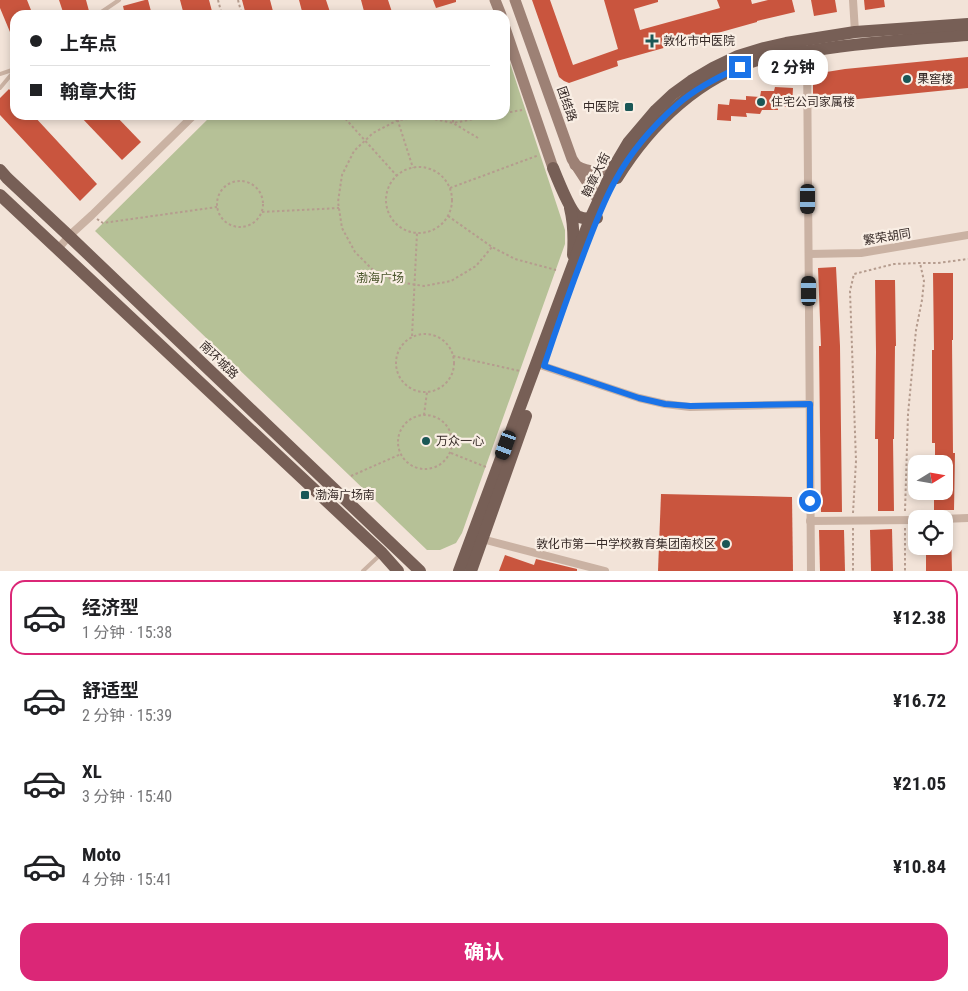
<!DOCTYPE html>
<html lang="zh">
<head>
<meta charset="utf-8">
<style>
  :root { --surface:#fff; --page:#f2f2f2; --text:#202124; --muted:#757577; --line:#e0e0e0; --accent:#db2777 }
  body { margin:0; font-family:"Roboto Condensed","Noto Sans SC",sans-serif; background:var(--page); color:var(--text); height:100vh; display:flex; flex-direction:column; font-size:19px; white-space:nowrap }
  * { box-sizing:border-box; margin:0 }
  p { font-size:16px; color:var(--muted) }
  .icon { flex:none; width:28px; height:28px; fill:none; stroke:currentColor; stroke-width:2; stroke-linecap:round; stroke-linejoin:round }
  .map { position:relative; height:571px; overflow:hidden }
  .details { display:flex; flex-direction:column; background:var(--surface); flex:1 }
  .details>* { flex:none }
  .guide { position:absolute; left:10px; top:10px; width:500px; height:110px; border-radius:15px; box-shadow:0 2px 8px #0003; display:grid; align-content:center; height:110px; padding:0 20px; background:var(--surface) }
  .needle { width:32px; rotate:79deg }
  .buttons { position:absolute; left:908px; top:455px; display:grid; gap:10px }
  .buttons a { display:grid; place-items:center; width:45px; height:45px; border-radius:10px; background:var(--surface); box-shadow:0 2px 8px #0003; font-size:25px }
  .end { position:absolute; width:22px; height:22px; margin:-11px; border:6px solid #1a73e8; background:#fff; box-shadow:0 0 0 2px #fff }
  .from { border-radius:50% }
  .bubble { position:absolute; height:35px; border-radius:15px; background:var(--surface); box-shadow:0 2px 8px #0003; font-size:16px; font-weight:700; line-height:35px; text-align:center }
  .car { position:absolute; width:15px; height:30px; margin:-15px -8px; border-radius:6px; box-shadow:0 0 4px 1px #0007; background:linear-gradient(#222 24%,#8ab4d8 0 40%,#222 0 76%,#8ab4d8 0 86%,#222 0) }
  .guide b { display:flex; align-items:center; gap:18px; height:48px; font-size:19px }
  .guide b+b { border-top:1px solid var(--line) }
  .guide i { width:12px; height:12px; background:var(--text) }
  ul { padding:9px 0 0; list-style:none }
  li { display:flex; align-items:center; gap:15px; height:75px; margin:0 10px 8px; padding:0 10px; border:2px solid transparent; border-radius:15px }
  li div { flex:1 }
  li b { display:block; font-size:19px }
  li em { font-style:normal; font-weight:700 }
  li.on { border-color:var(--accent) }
  li>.icon { width:45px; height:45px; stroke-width:1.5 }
  .action { display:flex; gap:10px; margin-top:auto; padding:10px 20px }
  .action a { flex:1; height:58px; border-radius:15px; background:var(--accent); color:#fff; font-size:20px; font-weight:700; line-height:58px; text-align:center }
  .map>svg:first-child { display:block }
  .green { fill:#b6c197 }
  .building { fill:#c9553e }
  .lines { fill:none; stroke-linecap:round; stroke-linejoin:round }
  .path { stroke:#b59c8e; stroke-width:2; stroke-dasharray:2.5 2.5; stroke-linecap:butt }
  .lane { stroke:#cab2a3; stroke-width:4 }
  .street { stroke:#cab2a3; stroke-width:8 }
  .secondary { stroke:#9d8175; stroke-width:11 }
  .primary { stroke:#775f56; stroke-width:12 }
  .route { stroke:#1a73e8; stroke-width:6 }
  .poi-dot { fill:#1a5756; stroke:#f9eee4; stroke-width:2 }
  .labels { text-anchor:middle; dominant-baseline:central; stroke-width:4.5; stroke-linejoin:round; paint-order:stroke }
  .poi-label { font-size:12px; fill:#352926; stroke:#f9eee4; text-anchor:start }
  .street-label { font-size:12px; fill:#352926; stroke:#f9eee4 }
  .park-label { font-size:12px; fill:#475329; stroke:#f9eee4 }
</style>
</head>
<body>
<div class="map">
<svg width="968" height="571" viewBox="0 0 968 571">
  <rect width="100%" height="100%" fill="#f2e3d8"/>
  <path class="green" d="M505 48 565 230V244L462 533 456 543 440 550H427L95 231 212 115H505Z"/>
  <g class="building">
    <path d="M0 0H27L33 15H15V44L0 8Z"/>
    <path d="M59 0H86L89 11 75 15H64Z"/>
    <path d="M145 0H148L152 15H125L123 6Z"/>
    <path d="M180 0H209L213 15H184Z"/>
    <path d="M242 0H270L274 15H246Z"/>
    <path d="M299 0H326L331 15H303Z"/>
    <path d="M361 0H388L393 15H365Z"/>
    <path d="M433 0H456V2L436 8Z"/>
    <path d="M532 0H550L573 65 618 49 604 0H658V2L634 9 640 30 720 8 717 0H751L752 4 768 0H792L795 12 757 21V22L617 61 618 66 569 83 564 81 559 77Z"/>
    <path d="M811 0H835L837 12 814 16Z"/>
    <path d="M864 0H884L885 7 865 10Z"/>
    <path d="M968 57V88L848 100V93L821 96 820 104H813V75L814 74 845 69Z"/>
    <path d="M775 87 793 88 792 107 778 106V110H762L760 114 746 113 747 117 731 116V121L717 120 718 104 729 105 730 99 746 100V96L760 97 761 91H774Z"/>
    <path d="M9 89 15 96V115H33L97 184 80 201 0 115V98Z"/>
    <path d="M79 115H115L141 142 122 160Z"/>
    <path d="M836 267 840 346 842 512H821L819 346H821L818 268Z"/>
    <path d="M933 273H953V340H952L953 453H955L954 510H934V491H944V464H935V443H932V350H934Z"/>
    <path d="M875 280H895L896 346H895L894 439H893L894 511H878V439H875L876 352Z"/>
    <path d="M661 494 792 497 793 571H658Z"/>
    <path d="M944 528H951L952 571H926V546H944Z"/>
    <path d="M892 529 893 571H871L870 530Z"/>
    <path d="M819 530H844L845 571H820Z"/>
    <path d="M505 555 534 565 536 559 577 569V571H499Z"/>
  </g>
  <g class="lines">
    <g class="path">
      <path d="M218 0 222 15"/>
      <path d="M238 0 242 15"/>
      <path d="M505 113 522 110"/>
      <path d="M342 115 397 176"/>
      <path d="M396 115 413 168"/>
      <path d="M453 115V123L494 115"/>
      <path d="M478 138 453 123 425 117 398 120 373 133 354 151 342 175 338 202 342 228 355 252 374 271 398 282 424 286 451 281 476 266 492 247"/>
      <circle cx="419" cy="200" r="33"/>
      <circle cx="240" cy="204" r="23"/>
      <path d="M450 188 539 155"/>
      <path d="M262 212 339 208"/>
      <path d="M448 216 492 247 515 259 556 270"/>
      <path d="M97 219 103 223 217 207"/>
      <circle cx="425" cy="363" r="29"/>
      <path d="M412 336 417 233"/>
      <path d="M453 356 520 371"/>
      <path d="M424 415 427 392"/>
      <circle cx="425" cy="442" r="27"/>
      <path d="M451 453 486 467"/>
      <path d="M351 476 401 454"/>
      <path d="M905 511 908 414 916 330 922 300 924 281 920 263"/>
      <path d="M853 513 856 461 850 291 854 274 894 264 920 263H938L968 259"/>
      <path d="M853 528V571"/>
      <path d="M905 528V571"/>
    </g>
    <g class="lane">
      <path d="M97 15 119 0"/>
      <path d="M0 74 15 69"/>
      <path d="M0 88 15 70"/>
      <path d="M363 571 380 555"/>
    </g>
    <g class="street">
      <path d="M853 0 855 32"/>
      <path d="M807 52 811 571"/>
      <path d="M58 249 69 236 92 215 194 115"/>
      <path d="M809 254 861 253 968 235"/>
      <path d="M543 366 639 398 665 404 690 407 810 404"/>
      <path d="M942 519 968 518"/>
      <path d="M810 521 916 520"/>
      <path d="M482 539 605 571"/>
    </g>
    <g class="secondary">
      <path d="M495 0 501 15"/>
      <path d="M515 0 572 159 593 191 598 200 599 206"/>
      <path d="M505 28 553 168"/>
      <path d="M575 165C590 173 600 173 615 165"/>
    </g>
    <g class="primary">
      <path d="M553 168C557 178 570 210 577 216 583 219 591 219 597 218"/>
      <path d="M0 170 7 178 69 236 420 571"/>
      <path d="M617 178C651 123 700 76 764 58 781 53 799 53 816 50 867 42 917 39 968 35"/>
      <path d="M0 195 382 553 398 571"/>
      <path d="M570 208C574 224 574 239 573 255"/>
      <path d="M459 571 590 219 615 165 628 143 656 110 673 94 691 81 713 68 738 56 764 48 786 43 855 32 968 24"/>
      <path d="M471 571 526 416"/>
    </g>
  </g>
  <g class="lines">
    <path class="route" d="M740 67C718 77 696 88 678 104 654 125 630 153 615 181 603 202 595 225 586 248 571 287 557 327 544 366L639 398 665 404 690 406 810 404V501"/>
  </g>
  <g class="poi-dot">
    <path d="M649.5 33.5h5v5h5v5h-5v5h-5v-5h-5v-5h5z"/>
    <circle cx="907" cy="79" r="5"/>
    <circle cx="761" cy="102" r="5"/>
    <rect x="624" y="102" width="10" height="10" rx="2.5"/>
    <circle cx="426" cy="441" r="5"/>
    <rect x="300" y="490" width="10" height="10" rx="2.5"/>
    <circle cx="726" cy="544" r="5"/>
  </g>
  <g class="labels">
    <g class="poi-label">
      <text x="663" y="41">敦化市中医院</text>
      <text x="917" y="79">果窖楼</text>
      <text x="771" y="102">住宅公司家属楼</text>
      <text x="619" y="107" text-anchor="end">中医院</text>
      <text x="436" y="441">万众一心</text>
      <text x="315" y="495">渤海广场南</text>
      <text x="716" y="544" text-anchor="end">敦化市第一中学校教育集团南校区</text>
    </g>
    <g class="street-label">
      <text transform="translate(567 104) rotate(71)">团结路</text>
      <text transform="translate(596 175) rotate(-64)">翰章大街</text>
      <text transform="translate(887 237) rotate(-9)">繁荣胡同</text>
      <text transform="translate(219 360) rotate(44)">南环城路</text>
    </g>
    <g class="park-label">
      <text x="380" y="278">渤海广场</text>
    </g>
  </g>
</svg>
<div class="buttons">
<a><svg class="needle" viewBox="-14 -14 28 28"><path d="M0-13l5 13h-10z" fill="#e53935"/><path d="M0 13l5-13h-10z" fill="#757577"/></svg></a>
<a><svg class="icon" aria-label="locate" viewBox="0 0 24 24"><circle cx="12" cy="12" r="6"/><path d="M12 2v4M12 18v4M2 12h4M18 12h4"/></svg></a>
</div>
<i class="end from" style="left:810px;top:501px"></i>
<i class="end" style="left:740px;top:67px"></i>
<div class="bubble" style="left:758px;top:50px;width:70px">2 分钟</div>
<i class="car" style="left:808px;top:199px;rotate:180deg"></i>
<i class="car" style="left:809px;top:291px;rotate:0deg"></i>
<i class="car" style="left:506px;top:445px;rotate:200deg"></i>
<div class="guide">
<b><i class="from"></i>上车点</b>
<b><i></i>翰章大街</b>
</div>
</div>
<section class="details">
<ul>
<li class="on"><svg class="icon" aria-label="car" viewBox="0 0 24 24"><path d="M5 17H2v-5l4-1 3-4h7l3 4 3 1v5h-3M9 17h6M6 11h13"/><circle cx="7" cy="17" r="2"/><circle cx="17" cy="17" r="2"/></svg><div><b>经济型</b><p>1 分钟 · 15:38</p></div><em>¥12.38</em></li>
<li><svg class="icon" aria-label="car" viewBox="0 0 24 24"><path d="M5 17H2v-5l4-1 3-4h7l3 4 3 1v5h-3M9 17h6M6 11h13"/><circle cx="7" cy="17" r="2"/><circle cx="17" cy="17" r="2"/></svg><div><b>舒适型</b><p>2 分钟 · 15:39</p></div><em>¥16.72</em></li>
<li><svg class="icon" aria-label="car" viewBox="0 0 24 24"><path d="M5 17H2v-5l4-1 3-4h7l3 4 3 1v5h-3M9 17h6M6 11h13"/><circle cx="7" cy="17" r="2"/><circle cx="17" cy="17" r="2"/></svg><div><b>XL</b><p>3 分钟 · 15:40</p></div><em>¥21.05</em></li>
<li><svg class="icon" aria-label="car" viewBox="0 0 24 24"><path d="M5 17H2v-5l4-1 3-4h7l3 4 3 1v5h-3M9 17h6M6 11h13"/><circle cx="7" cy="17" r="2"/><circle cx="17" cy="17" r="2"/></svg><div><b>Moto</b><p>4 分钟 · 15:41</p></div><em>¥10.84</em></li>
</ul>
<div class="action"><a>确认</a></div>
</section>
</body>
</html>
